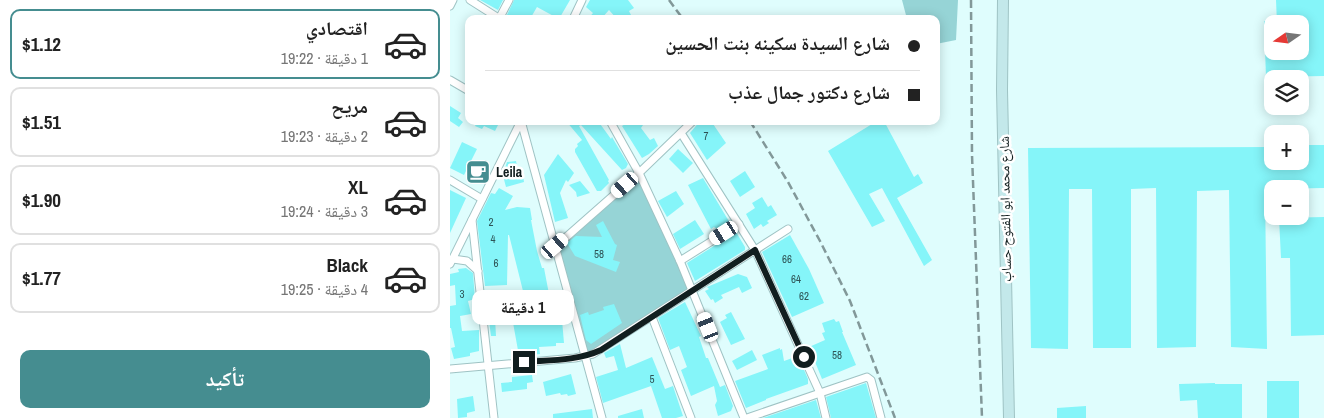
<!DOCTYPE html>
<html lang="ar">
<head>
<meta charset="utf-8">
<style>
  :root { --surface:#fff; --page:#f6f6f6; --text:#222; --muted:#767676; --line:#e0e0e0; --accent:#458d90 }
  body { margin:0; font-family:"Archivo Narrow","Noto Naskh Arabic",sans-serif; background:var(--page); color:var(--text); direction:rtl; height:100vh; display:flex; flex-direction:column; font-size:19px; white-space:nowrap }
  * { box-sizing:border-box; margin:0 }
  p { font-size:16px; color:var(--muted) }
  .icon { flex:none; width:28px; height:28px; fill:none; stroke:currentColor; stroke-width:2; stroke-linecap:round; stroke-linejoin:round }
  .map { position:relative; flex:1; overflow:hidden; direction:ltr }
  .drawer { display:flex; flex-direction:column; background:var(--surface); width:450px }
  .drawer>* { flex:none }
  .guide { position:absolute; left:15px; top:15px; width:475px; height:110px; border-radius:10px; box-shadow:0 2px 12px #0003; direction:rtl; display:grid; align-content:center; height:110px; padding:0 20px; background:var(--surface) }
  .needle { width:32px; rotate:256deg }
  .tools { position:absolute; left:814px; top:15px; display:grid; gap:10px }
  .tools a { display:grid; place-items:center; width:45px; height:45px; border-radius:10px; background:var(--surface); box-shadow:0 2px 12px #0003; font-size:25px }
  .end { position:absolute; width:22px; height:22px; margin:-11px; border:6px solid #111e1f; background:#fff; box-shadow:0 0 0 2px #fff }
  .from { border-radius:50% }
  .bubble { position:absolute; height:35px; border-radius:10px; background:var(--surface); box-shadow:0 2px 12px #0003; font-size:16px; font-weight:700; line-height:35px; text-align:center; direction:rtl }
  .car { position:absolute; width:15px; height:30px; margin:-15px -8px; border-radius:6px; box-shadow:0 0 4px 1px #0007; background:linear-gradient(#fff 24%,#345 0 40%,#fff 0 76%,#345 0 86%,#fff 0) }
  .guide b { display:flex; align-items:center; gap:18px; height:48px; font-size:19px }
  .guide b+b { border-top:1px solid var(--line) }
  .guide i { width:12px; height:12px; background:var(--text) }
  ul { padding:9px 0 0; list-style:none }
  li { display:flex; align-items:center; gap:15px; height:70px; margin:0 10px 8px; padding:0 10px; border:2px solid var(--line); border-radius:10px }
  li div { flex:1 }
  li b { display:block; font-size:19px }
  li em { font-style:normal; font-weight:700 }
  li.active { border-color:var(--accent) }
  li>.icon { width:45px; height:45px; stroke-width:1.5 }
  .cta { display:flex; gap:10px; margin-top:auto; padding:10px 20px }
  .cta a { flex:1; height:58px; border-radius:10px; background:var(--accent); color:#fff; font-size:20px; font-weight:700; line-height:58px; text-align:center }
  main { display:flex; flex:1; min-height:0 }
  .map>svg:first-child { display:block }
  .green { fill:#96d4d6 }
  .building { fill:#85f5f9 }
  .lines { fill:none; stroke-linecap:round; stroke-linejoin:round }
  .street-casing { stroke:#9fc3c4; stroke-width:9 }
  .secondary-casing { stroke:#9fc3c4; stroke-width:12 }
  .street { stroke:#fff; stroke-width:7 }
  .secondary { stroke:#c3e8ea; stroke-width:10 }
  .rail { stroke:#829899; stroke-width:2.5; stroke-dasharray:8 4; stroke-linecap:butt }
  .route { stroke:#111e1f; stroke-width:6 }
  .labels { text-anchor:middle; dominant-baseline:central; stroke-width:5; stroke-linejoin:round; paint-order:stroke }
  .number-label { font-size:11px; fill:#2e5456 }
  .poi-label { font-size:14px; font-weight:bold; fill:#111e1f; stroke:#fff; text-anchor:start }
  .street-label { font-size:14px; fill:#111e1f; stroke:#fff }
</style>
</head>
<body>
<main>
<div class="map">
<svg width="874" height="418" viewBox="0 0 874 418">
  <rect width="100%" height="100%" fill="#dffdfd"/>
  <g class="green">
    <path d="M452 0H508L506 40 486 44V19H457Z"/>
    <path d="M185 173 242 288 134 355 103 243Z"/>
  </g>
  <g class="building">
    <path d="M30 0H53L48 10Z"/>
    <path d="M64 0H120L109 19 87 7 80 19H58L56 17Z"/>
    <path d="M140 0H178L184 8 179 11 183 19 176 15 173 19H167L159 10 151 19H138L143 13 136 7Z"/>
    <path d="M826 0H874V76L816 77 814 21H822V51H850V24H827Z"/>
    <path d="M0 106 11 113 8 118 13 122 9 127 0 121Z"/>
    <path d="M26 121H50L45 131 34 126 32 129 25 126 27 122Z"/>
    <path d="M116 121H148L161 139 162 137 178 164 176 168 172 170 131 125 129 126 159 180 158 181 159 183 151 191H147L125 152V149L128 146 127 144 132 140Z"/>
    <path d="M180 121H190L193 125 191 128 200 140 204 138 208 146 199 154 192 158 172 126Z"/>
    <path d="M250 121H261L276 143 257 160 240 133Z"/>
    <path d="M427 121H434L464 177 468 174 473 183 447 198 482 260 474 266 432 188 419 194 435 221 422 227 378 151Z"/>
    <path d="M12 142 27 149 14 175 0 168Z"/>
    <path d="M850 145H874V188L815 189 817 349 781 347 779 190 747 191 746 347 707 348 706 188 681 189V348H643L642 189H619L618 349 581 348 578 148 822 147V161H850Z"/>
    <path d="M228 149 243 163 233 173 219 159Z"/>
    <path d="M108 154 124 173 118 182 116 180 110 193 118 218 105 222 94 175Z"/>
    <path d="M66 161 69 177 73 176 74 182 56 187 52 172 55 168 57 162Z"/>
    <path d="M295 171 305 187 290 197 280 181Z"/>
    <path d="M253 178 280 223 269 230 264 227 261 229 238 185Z"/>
    <path d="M130 181 140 193 127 197 126 192 119 185Z"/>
    <path d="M49 188 63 196 55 210 67 207 80 208 82 220H81L87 251 92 268H94L103 315 109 313V321L112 320 114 343H106V346L89 347 90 354 69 356 62 317 45 318 46 336H41L37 306 74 302V295L59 235H58L57 285 35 286 27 221 41 193 45 194Z"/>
    <path d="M0 190 16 198 0 233Z"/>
    <path d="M226 191 234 204 217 217 208 201Z"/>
    <path d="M312 197 318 207 321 205 327 215 317 221 319 223 313 227 311 224 304 229 296 214 305 208 302 203Z"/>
    <path d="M874 217V335L841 336 840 258H831L829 218Z"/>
    <path d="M245 220 254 234 230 249 223 234Z"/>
    <path d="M153 221 165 244 167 245 163 260 170 262 166 272 125 256 117 243 126 236 152 237 146 225Z"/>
    <path d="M286 232 295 247V250L245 281 237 263Z"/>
    <path d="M340 235 359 269 374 303 342 317 312 252Z"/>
    <path d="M16 268 23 273 25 299 18 301 21 314 10 316 12 331 29 330V351L20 353V356L4 359 1 348 5 347 1 328H0V306L6 305 5 285 0 286V274L9 272 8 269Z"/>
    <path d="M288 274 297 277 302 288 292 293 289 287 271 295 273 298 265 303 263 299 261 300 255 291 259 289 257 287Z"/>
    <path d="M235 302 251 336 249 337 256 358H258L270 387 275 385 283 406 281 411 268 416 265 405 267 401 264 386 241 396 231 370 237 367 229 346 220 350 208 318Z"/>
    <path d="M164 304 172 323 141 344 136 340 130 315 138 312 139 315 154 310 153 307Z"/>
    <path d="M281 312 295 339 281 345 270 322 277 318 275 315Z"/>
    <path d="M384 319 386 322 389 321 393 332H392L406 365 372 379 359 347 375 340 372 333 375 332 372 323Z"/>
    <path d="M170 344 176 368 202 357 215 389 223 386 233 416 226 418H212L201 386 153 403 146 377 168 370 164 356 156 358 154 353Z"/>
    <path d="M330 348V350L332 349 334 361 348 356 358 379V384L316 399V400L296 408 285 381 318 369 312 355Z"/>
    <path d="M302 350 307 360 287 370 282 361Z"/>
    <path d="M121 374 126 394 118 396 117 394 111 395 110 393 96 396 93 382Z"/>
    <path d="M82 375 83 382 77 383V389L52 392 51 383 62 382V377Z"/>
    <rect x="817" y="381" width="32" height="37"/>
    <path d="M416 383 426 418H381L376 397Z"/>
    <path d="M765 383V384H792V418H748L747 400 730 401 729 384Z"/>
    <path d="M23 396 25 411 17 413V417L8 418 7 399Z"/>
    <path d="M366 400 371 418H313Z"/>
    <path d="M636 406V418H607V408Z"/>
    <path d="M142 409 143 418H103V414Z"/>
    <path d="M192 409 194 418H168V416Z"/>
  </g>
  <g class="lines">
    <defs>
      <g id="street">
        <path d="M20 0 50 19"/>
        <path d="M0 6 3 0"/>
        <path d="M49 19 59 0"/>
        <path d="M123 19 132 0"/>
        <path d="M0 80 19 91"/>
        <path d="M71 121 152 418"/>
        <path d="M160 121 189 173 230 261 294 418"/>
        <path d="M231 133 305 250 370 393 376 418"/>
        <path d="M0 180 32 199"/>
        <path d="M22 220 44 418"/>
        <path d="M105 247 189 173 243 121"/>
        <path d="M3 259 17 261 28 271"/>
        <path d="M230 261 289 224"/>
        <path d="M0 264 71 121"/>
        <path d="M202 317 241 418"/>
        <path d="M0 369 125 358 143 354 338 229"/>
        <path d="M297 418 417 377 421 380 431 418"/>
      </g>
      <path id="secondary" d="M553 0 552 90 559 418"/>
    </defs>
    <use href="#street" class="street-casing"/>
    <use href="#secondary" class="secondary-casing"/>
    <use href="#street" class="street"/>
    <use href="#secondary" class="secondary"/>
    <g class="rail">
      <path d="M219 0 233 19"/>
      <path d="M521 0 522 155 532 418"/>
      <path d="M300 121 338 182 370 241 400 301 445 418"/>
    </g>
  </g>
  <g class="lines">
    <path class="route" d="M74 362C99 360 127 361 151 350L305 250 354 357"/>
  </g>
  <defs>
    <symbol id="cafe-square" viewBox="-11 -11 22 22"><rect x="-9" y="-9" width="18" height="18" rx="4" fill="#458d90" stroke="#fff"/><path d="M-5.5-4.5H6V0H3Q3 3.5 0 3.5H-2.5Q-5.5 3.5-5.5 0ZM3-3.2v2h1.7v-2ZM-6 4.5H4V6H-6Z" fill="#fff"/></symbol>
  </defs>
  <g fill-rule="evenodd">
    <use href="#cafe-square" x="14" y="158" width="28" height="28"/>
  </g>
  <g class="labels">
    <g class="number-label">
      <text x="256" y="136">7</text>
      <text x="41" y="222">2</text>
      <text x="43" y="239">4</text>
      <text x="149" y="254">58</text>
      <text x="337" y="259">66</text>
      <text x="46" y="263">6</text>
      <text x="346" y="279">64</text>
      <text x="12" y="294">3</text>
      <text x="354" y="296">62</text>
      <text x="387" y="355">58</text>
      <text x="202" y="379">5</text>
    </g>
    <g class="poi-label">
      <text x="46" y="172">Leila</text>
    </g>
    <g class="street-label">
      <text transform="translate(555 209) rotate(-91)">شارع محمد ابو الفتوح حساب</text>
    </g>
  </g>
</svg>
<div class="tools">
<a><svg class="needle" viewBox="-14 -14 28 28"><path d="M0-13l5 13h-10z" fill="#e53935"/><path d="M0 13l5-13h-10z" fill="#767676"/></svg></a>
<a><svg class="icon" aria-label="layers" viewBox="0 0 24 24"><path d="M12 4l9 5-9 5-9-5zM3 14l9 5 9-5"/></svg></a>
<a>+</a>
<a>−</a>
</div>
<i class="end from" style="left:354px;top:357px"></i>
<i class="end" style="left:74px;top:362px"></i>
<div class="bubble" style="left:22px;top:290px;width:102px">1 دقيقة</div>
<i class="car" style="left:175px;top:185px;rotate:229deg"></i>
<i class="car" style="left:274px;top:233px;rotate:238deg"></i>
<i class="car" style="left:105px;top:246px;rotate:49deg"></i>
<i class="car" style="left:258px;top:327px;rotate:338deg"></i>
<div class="guide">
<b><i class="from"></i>شارع السيدة سكينه بنت الحسين</b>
<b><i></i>شارع دكتور جمال عذب</b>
</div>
</div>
<section class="drawer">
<ul>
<li class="active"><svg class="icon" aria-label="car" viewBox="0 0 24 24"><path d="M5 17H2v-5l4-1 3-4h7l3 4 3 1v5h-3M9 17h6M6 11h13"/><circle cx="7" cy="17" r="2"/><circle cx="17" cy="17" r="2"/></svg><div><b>اقتصادي</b><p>1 دقيقة · 19:22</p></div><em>$1.12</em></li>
<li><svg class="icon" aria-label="car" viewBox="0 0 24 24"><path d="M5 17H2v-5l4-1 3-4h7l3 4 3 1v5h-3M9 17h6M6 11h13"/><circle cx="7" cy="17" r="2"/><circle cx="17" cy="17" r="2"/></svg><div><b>مريح</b><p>2 دقيقة · 19:23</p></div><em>$1.51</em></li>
<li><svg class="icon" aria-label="car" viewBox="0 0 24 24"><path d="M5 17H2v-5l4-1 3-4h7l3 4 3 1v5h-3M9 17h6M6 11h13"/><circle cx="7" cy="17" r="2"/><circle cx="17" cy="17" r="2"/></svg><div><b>XL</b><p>3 دقيقة · 19:24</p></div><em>$1.90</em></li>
<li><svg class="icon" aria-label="car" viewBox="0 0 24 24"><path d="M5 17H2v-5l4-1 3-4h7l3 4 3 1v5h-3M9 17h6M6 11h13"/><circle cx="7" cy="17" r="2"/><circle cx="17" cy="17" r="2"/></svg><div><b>Black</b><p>4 دقيقة · 19:25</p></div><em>$1.77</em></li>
</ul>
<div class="cta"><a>تأكيد</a></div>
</section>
</main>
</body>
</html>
